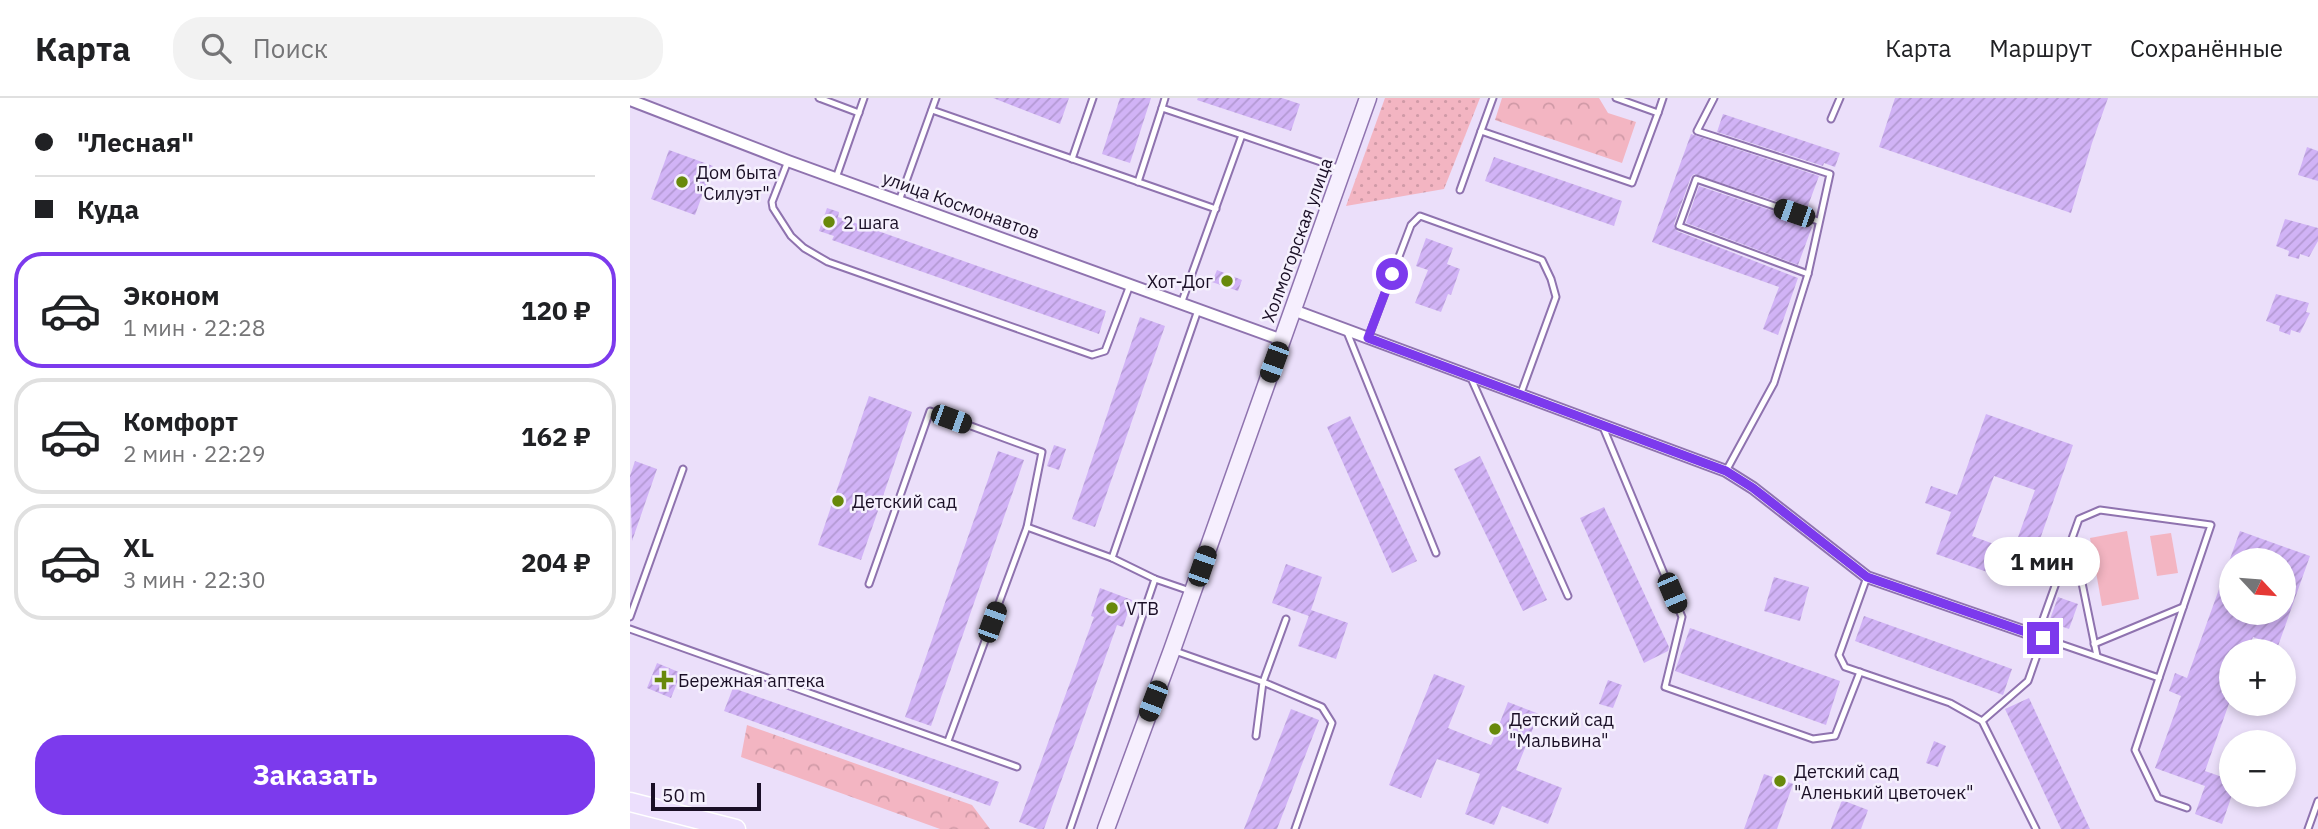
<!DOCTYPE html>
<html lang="ru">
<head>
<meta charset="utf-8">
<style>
  :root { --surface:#fff; --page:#f2f2f2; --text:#202124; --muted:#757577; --line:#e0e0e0; --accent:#7c3aed }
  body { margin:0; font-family:"IBM Plex Sans",sans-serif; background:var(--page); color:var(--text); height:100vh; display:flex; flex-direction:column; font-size:26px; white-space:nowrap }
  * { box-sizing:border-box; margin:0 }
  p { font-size:23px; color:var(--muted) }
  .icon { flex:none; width:38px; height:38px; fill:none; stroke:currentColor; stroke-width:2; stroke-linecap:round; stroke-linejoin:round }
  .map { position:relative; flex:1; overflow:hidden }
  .details { display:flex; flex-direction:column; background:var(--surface); width:630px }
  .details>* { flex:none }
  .top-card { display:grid; align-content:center; height:154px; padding:0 35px; background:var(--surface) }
  .needle { width:46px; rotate:116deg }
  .controls { position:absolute; left:1589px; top:450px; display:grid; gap:14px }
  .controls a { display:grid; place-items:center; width:77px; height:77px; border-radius:50%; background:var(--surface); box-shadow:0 4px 10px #0003; font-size:35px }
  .scale { position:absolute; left:21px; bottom:18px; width:110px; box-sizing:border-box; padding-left:7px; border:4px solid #1a0f26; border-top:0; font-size:19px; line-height:24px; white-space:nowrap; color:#1a0f26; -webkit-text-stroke:5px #f5f0fd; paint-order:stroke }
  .end { position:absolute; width:32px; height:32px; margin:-16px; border:9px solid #7c3aed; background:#fff; box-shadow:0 0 0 4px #fff }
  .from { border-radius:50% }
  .bubble { position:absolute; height:49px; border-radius:24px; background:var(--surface); box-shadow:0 4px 10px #0003; font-size:23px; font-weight:700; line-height:49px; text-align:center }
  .car { position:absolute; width:21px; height:42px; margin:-21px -10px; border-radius:9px; box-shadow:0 0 5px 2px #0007; background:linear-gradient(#222 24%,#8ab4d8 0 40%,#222 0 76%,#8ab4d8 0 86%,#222 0) }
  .top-card b { display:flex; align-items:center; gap:24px; height:66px; font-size:26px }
  .top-card b+b { border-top:2px solid var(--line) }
  .top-card i { width:18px; height:18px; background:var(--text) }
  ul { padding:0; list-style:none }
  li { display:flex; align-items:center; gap:21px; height:116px; margin:0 14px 10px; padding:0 21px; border:4px solid var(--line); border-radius:28px }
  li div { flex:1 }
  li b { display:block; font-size:26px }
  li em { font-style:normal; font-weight:700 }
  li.active { border-color:var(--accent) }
  li>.icon { width:63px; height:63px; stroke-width:1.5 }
  .button { display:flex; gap:14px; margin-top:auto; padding:14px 35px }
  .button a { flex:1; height:80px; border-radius:28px; background:var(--accent); color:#fff; font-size:28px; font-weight:700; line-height:80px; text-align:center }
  header { display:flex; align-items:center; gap:42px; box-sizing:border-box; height:98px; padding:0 35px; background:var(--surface); border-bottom:2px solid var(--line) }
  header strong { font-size:33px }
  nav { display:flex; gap:38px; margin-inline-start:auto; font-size:24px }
  .search { width:490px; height:63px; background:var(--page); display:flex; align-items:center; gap:18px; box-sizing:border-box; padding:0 24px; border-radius:28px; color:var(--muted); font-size:26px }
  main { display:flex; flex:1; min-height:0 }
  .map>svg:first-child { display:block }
  .grass { fill:url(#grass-dots) }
  .forest { fill:url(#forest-crowns) }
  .pitch { fill:#f3b5c2 }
  .building { fill:url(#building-hatch); fill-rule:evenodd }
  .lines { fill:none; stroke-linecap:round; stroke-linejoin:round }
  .lane-casing { stroke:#8f73af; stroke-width:9 }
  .street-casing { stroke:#8f73af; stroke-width:14 }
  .secondary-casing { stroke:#8f73af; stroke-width:19 }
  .primary-casing { stroke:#fff; stroke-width:21 }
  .lane { stroke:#fff; stroke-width:5 }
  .street { stroke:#fff; stroke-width:10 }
  .secondary { stroke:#f6effe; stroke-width:16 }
  .primary { stroke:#ecdffd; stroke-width:18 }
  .route { stroke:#7c3aed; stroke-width:9 }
  .poi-dot { fill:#68890b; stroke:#f5f0fd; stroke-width:2.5 }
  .labels { text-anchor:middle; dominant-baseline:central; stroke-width:5; stroke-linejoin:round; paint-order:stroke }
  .poi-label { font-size:18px; fill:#1a0f26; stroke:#f5f0fd; text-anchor:start }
  .street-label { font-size:18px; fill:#1a0f26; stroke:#f5f0fd }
</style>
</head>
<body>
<header>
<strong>Карта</strong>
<div class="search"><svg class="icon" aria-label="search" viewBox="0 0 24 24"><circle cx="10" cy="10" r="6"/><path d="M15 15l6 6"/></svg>Поиск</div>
<nav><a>Карта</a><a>Маршрут</a><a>Сохранённые</a></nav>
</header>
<main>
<section class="details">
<div class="top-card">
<b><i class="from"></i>&quot;Лесная&quot;</b>
<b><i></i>Куда</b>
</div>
<ul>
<li class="active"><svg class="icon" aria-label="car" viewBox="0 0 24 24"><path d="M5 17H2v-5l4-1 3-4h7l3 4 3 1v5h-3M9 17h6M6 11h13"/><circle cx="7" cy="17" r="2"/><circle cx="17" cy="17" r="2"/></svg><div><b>Эконом</b><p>1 мин · 22:28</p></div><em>120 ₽</em></li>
<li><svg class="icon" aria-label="car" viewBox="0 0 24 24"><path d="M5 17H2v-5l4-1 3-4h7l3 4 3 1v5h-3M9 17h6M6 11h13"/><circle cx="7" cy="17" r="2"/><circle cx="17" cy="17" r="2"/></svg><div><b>Комфорт</b><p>2 мин · 22:29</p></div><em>162 ₽</em></li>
<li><svg class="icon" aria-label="car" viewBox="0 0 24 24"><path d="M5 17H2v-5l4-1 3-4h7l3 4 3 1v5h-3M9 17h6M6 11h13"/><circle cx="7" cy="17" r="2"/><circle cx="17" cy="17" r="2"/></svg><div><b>XL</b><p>3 мин · 22:30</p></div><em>204 ₽</em></li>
</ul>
<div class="button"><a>Заказать</a></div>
</section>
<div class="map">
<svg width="1688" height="731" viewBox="0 0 1688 731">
  <defs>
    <pattern id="grass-dots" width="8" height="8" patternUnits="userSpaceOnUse" patternTransform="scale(1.75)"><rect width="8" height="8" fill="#f3b5c2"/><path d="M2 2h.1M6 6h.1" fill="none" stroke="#d09aa7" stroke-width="1.8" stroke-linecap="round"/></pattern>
    <pattern id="forest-crowns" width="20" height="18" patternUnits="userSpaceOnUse" patternTransform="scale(1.75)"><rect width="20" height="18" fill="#f3b5c2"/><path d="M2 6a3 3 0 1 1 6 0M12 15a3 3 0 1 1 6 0" fill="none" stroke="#d09aa7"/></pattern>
    <pattern id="building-hatch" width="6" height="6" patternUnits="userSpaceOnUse" patternTransform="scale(1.75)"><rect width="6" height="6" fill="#d1b3f6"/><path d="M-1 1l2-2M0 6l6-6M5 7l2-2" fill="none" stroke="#b399d3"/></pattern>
  </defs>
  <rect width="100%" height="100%" fill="#ebdffa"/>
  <path class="grass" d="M755 0H850L814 91 716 108Z"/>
  <g class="forest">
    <path d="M872 0H969L978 15 1006 24 992 65 865 22Z"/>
    <path d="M117 627 342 707 360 731H310L111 659Z"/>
  </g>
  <g class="pitch">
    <path d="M1497 433 1509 501 1472 508 1460 440Z"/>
    <path d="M1541 435 1548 475 1527 478 1520 438Z"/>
  </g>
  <g class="building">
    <path d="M363 0H439L430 26Z"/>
    <path d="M490 0H521L500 65 472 56Z"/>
    <path d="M568 0H652L670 6 661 33 567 2Z"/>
    <path d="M1265 0H1478L1462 45 1441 115 1249 49Z"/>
    <path d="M1093 16 1210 55 1205 69 1194 65 1193 68 1087 34Z"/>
    <path d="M1061 36 1189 78 1176 113 1064 76 1061 79 1044 126 1047 133 1168 180 1148 237 1133 231 1149 189 1022 144Z"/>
    <path d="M1677 49 1688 53V83L1668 77Z"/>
    <path d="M39 52 83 68 65 117 21 101Z"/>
    <path d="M864 59 992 103 984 128 855 83Z"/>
    <path d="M1069 88 1173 123 1172 125 1182 129 1168 167 1056 125Z"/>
    <path d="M197 110 209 114 208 119 476 213 469 236 202 142 204 138 189 133Z"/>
    <path d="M1655 121 1688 130V143L1679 159 1670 156 1669 161 1658 158 1659 153 1646 148Z"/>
    <path d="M796 140 823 150 817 166 830 171 821 197 818 196 811 214 785 205 798 172 786 168Z"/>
    <path d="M587 172 612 182 608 193 582 184Z"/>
    <path d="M1646 196 1679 205 1676 214 1680 215 1670 235 1661 232 1660 237 1649 233 1650 228 1636 223Z"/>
    <path d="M510 219 535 228 465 429 442 421Z"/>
    <path d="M239 298 282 314 231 462 188 447Z"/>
    <path d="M1356 316 1443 347 1394 487 1306 456 1321 414 1295 405 1301 388 1327 397ZM1364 378 1405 392 1383 453 1342 438Z"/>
    <path d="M720 318 787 463 762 475 697 329Z"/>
    <path d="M424 347 436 351 429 372 417 368Z"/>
    <path d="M368 353 394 362 301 628 275 619Z"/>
    <path d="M850 358 917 502 893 513 824 371Z"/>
    <path d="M5 363 27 371 2 443 0 378Z"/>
    <path d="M974 409 1039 549 1038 553 1014 565 950 420Z"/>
    <path d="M1610 433 1680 458 1648 548 1623 539 1618 553H1601V600L1575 673 1601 682V700L1592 726 1565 716 1575 688 1525 670 1551 598 1539 593 1545 575 1557 580ZM1601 462H1654V514H1601Z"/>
    <path d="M656 466 692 479 679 518 642 505Z"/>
    <path d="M1144 479 1179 489 1170 523 1134 513Z"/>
    <path d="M470 490 502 502 493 529 487 527 414 731H408L389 724 464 519 461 518Z"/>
    <path d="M1428 499 1448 506 1439 531 1419 524Z"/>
    <path d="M681 512 718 525 706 561 668 548Z"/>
    <path d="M1234 518 1382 571 1373 597 1225 543Z"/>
    <path d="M1060 530 1210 583 1196 627 1045 573Z"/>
    <path d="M27 565 51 575 41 600 17 590Z"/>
    <path d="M804 576 835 588 818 630 861 647 878 604 909 616 886 672 932 690 918 726 872 708 864 727 835 716 850 676 807 661 791 700 759 687Z"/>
    <path d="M978 582 992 587 983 610 969 606Z"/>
    <path d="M103 590 369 684 360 708 94 613Z"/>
    <path d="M1399 600 1460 731H1431L1375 611Z"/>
    <path d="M661 611 689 622 647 731H614Z"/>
    <path d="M1304 643 1316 648 1308 669 1296 665Z"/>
    <path d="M1134 676 1163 686 1147 731H1114Z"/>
    <path d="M1212 702 1238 712 1231 731H1201Z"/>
  </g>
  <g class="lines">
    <defs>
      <g id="lane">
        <path d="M189 0 229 15"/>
        <path d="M535 0 532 10 612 37"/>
        <path d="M863 0 851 33 1002 85 1028 15 986 0"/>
        <path d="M1084 0 1067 33 1200 76 1178 176 1144 285 1096 373"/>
        <path d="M302 12 586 111"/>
        <path d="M1028 15 1033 0"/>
        <path d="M1201 21 1210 0"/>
        <path d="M442 61 463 0"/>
        <path d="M158 63 142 104 143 110 161 138 174 150 198 164 462 257 475 253 500 187"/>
        <path d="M206 80 234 0"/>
        <path d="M508 84 532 10"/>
        <path d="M830 92 851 33"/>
        <path d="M269 103 306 0"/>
        <path d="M1178 176 1049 128 1066 81 1188 123"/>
        <path d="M551 206 612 37 711 71"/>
        <path d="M717 234 806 455"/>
        <path d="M738 240 781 127 790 118 912 162 921 181 926 199 891 295"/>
        <path d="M841 280 938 498"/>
        <path d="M973 329 1052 519 1035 589 1183 641 1205 638 1230 574"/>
        <path d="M397 429 482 460 525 481 560 493"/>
        <path d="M1443 441 1467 558"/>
        <path d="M482 460 568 212"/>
        <path d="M1237 479 1209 557 1215 569 1320 605 1352 623 1406 731"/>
        <path d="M239 486 300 313 412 354 397 429 318 643"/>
        <path d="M0 519 53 371"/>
        <path d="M0 531 387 669"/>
        <path d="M1464 546 1553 509"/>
        <path d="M545 553 633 584 692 609 702 625 665 731"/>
        <path d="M1529 580 1505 652 1528 700 1557 710"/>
        <path d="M1352 623 1398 583 1413 540 1529 580 1581 427 1470 412 1449 421 1407 538"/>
        <path d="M626 638 633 584 656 521"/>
        <path d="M440 731 525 481"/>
        <path d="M1678 731 1688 703"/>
      </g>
      <g id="street">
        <path d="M0 2 158 63 652 242"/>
        <path d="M663 212 1096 373 1123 390 1237 479 1413 540"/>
      </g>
      <path id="secondary" d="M476 731 542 552 738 0"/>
      <path id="primary" d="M0 704 106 731"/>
    </defs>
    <use href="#lane" class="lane-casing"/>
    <use href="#street" class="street-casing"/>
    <use href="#secondary" class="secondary-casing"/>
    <use href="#primary" class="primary-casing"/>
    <use href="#lane" class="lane"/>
    <use href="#street" class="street"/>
    <use href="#secondary" class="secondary"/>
    <use href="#primary" class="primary"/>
  </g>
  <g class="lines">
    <path class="route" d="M762 176 738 240 1096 373 1123 390 1237 479 1413 540"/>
  </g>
  <g class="poi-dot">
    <circle cx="52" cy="84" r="7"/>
    <circle cx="199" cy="124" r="7"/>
    <circle cx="597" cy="183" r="7"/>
    <circle cx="208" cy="403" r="7"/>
    <circle cx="482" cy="510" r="7"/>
    <path d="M30.5 571.5h7v7h7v7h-7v7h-7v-7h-7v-7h7z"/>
    <circle cx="865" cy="631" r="7"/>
    <circle cx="1150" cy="683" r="7"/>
  </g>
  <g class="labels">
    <g class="poi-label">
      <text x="66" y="74">Дом быта<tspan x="66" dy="21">"Силуэт"</tspan></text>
      <text x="213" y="124">2 шага</text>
      <text x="583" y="183" text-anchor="end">Хот-Дог</text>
      <text x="222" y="403">Детский сад</text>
      <text x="496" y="510">VTB</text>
      <text x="48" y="582">Бережная аптека</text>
      <text x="879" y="621">Детский сад<tspan x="879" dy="21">"Мальвина"</tspan></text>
      <text x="1164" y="673">Детский сад<tspan x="1164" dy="21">"Аленький цветочек"</tspan></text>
    </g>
    <g class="street-label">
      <text transform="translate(331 107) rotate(20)">улица Космонавтов</text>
      <text transform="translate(667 142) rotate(-70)">Холмогорская улица</text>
    </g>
  </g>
</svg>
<div class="controls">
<a><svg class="needle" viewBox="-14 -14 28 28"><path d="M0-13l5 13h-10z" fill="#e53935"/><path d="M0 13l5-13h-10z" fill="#757577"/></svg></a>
<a>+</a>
<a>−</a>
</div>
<div class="scale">50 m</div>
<i class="end from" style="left:762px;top:176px"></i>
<i class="end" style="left:1413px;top:540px"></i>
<div class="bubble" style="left:1354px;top:439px;width:116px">1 мин</div>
<i class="car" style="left:1164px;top:115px;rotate:289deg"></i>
<i class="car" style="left:644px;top:264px;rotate:200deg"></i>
<i class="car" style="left:321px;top:321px;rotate:110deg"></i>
<i class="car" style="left:572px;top:468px;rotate:19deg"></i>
<i class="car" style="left:1042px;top:495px;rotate:157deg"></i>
<i class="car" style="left:362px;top:524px;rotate:20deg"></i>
<i class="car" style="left:523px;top:603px;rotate:201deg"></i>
</div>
</main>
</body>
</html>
